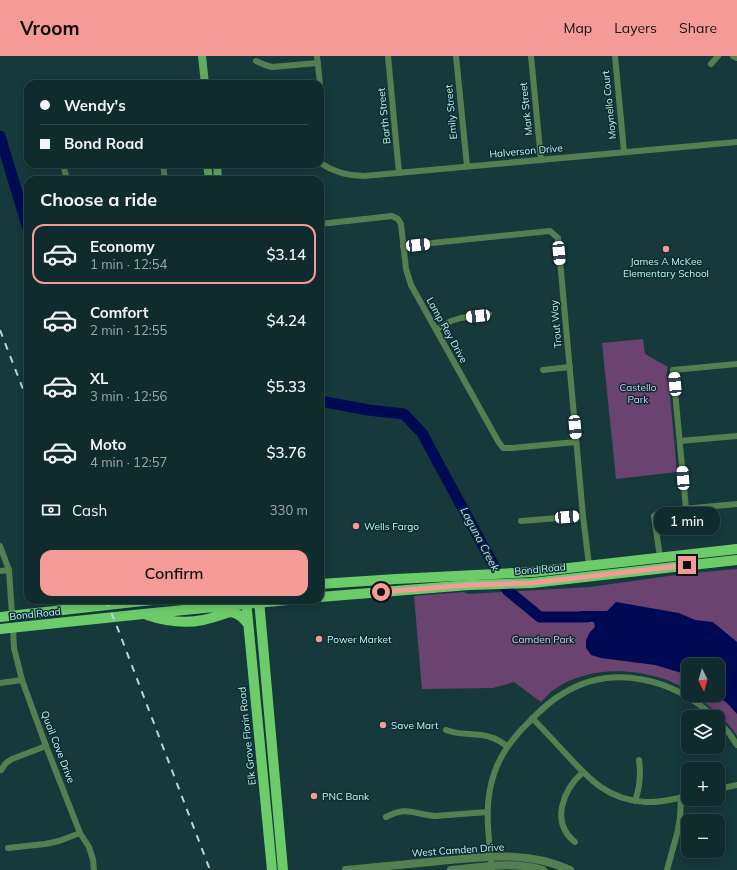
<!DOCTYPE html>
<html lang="en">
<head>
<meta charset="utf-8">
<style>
  :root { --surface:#102b2d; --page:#1e3739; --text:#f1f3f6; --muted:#9ca7aa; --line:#304749; --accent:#f59b97 }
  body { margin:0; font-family:Mulish,sans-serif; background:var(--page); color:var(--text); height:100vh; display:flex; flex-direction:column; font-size:15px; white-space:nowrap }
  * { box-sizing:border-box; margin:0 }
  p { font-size:13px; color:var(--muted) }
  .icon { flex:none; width:22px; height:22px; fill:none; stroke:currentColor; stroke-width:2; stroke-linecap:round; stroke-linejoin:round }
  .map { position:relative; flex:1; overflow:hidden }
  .sheet { position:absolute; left:24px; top:120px; width:300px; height:428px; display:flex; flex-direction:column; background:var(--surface); border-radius:12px; box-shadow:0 2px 10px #0003,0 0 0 1px var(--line) }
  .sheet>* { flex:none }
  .guide { position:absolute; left:24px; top:24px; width:300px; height:88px; border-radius:12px; box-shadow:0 2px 10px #0003,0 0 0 1px var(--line); display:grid; align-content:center; height:88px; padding:0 16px; background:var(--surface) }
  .needle { width:26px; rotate:175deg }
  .controls { position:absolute; left:681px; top:602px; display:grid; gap:8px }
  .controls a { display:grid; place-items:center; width:44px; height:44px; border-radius:8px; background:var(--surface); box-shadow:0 2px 10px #0003,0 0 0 1px var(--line); font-size:20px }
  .end { position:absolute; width:18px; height:18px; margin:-9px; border:5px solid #f59b97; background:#111; box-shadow:0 0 0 2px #111 }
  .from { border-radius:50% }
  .bubble { position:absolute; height:28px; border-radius:12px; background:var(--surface); box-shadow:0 2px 10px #0003,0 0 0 1px var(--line); font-size:13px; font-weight:600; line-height:28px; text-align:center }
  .car { position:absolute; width:12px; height:24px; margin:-12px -6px; border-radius:5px; box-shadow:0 0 3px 1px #0007; background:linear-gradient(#fff 24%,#345 0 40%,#fff 0 76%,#345 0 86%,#fff 0) }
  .guide b { display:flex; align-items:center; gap:14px; height:38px; font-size:15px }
  .guide b+b { border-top:1px solid var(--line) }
  .guide i { width:10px; height:10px; background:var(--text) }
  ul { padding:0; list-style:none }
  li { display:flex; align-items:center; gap:12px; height:60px; margin:0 8px 6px; padding:0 8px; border:2px solid transparent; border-radius:12px }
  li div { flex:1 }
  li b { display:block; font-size:15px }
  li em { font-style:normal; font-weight:600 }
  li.current { border-color:var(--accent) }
  li>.icon { width:36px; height:36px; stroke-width:1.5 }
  h2 { padding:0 16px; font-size:18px; line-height:48px }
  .pay { display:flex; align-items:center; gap:10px; height:44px; padding:0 16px; font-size:15px }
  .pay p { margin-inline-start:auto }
  .button { display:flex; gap:8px; margin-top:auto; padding:8px 16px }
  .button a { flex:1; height:46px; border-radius:12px; background:var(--accent); color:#111; font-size:16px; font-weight:600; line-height:46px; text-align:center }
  header { display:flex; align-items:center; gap:24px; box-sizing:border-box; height:56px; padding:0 20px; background:var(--accent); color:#111 }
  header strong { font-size:19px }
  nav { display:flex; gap:22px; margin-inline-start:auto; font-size:14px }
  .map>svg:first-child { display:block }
  .green { fill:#6b4370 }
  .water { fill:#000a54 }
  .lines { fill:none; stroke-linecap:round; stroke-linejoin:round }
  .river { stroke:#000a54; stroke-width:11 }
  .minor { stroke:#548051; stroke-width:6 }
  .tertiary { stroke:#548051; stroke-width:8 }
  .secondary { stroke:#63ab60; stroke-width:8 }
  .primary { stroke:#6dcc6a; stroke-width:10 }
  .rail { stroke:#abdade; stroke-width:2; stroke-dasharray:7 7; stroke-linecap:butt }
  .route { stroke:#f59b97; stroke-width:5 }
  .poi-dot { fill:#f59b97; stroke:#0a2e31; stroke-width:1.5 }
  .labels { text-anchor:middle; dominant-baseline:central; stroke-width:3; stroke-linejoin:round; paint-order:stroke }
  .street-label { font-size:10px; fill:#c3f4f8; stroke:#0a2e31 }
  .poi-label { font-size:10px; fill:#c3f4f8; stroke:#0a2e31; text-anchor:start }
  .park-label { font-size:10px; fill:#efbbf4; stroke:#0a2e31 }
  .water-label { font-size:11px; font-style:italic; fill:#cdd8ee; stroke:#0a2e31 }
</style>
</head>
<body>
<header>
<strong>Vroom</strong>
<nav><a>Map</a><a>Layers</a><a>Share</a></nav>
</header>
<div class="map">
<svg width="737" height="814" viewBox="0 0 737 814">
  <rect width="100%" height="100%" fill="#16393c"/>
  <g class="green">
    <path d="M643 283 645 298 668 311C666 318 666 322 669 329L677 416 616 423 602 287Z"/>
    <path d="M737 513V680C726 663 710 650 694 639H718V609H688V635C680 630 670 624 661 622 625 611 583 612 552 635 548 638 545 642 541 646L514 626 493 632 422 633 414 540 464 536 468 538 590 531 682 518Z"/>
  </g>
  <path class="water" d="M616 546 679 557 695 564 713 566 737 586V658L727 647 716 639H718V609H688V620L685 618 655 609 601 602 591 599 586 592V584L590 576 595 571 594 566 580 565 573 561 581 555H607Z"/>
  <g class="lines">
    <g class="river">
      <path d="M0 80 28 173"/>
      <path d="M320 345 368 354 404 358 422 377 507 534 540 561H587"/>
    </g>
    <g class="minor">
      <path d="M317 0 320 28"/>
      <path d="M388 0 399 117"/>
      <path d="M456 0 467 110"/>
      <path d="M531 0 541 104"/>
      <path d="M615 0 624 96"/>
      <path d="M733 0 737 2"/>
      <path d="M256 5 265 9 272 11 318 7"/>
      <path d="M711 8 718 0"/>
      <path d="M320 32 322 51 320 66"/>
      <path d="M320 107C334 116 348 120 364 120L737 86"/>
      <path d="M63 108 67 124"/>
      <path d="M163 108 165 124"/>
      <path d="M320 168 392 160 398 163 401 168 406 213 411 229 498 385 503 392H512L576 386"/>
      <path d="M403 190 550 175 558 182 583 460 589 509"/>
      <path d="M436 274 451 265 461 262 489 258"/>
      <path d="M543 314 570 311"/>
      <path d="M680 385 737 380"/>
      <path d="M686 453 673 314 737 308"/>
      <path d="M521 465 583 460"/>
      <path d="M0 490 9 514 12 559"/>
      <path d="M660 501 654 460 661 455 737 448"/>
      <path d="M0 515 9 514"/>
      <path d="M13 572 14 592 22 624 46 690 80 777 89 791 93 804 94 814"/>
      <path d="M0 627 22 624"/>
      <path d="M532 662C544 674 555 686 566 698 590 724 608 744 645 746 660 747 674 743 688 740"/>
      <path d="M718 665 729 677 737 689"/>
      <path d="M446 674C459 679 468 677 481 679 491 680 499 684 507 690"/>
      <path d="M1 714 6 707 12 703 46 690"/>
      <path d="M718 733 737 729"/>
      <path d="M635 745C640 731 641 718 639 704"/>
      <path d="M386 761C407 750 413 758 435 760L487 756"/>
      <path d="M575 786C550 766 563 734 583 716"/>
      <path d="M8 792 45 788 59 785 80 777"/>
      <path d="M492 814C489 782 483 749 494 718 501 696 515 679 531 664 541 654 551 644 564 637 613 607 674 623 714 661"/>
      <path d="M667 814 678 774 680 761 681 741"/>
    </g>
    <g class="tertiary">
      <path d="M346 814C377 811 409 808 440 805 485 801 527 794 570 814"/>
      <path d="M451 814C481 811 514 805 543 814"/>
    </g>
    <g class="secondary">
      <path d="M202 0 205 28"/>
      <path d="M207 108 209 124"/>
      <path d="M217 108 218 124"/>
    </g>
    <g class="primary">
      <path d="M320 528 396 523 533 516 737 493"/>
      <path d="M320 541 469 529 532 527 737 504"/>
      <path d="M246 544 272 814"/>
      <path d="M259 544 283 814"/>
      <path d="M147 559C165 565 184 568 203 564 212 562 221 559 230 556 239 557 243 562 248 568"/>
      <path d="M0 561 152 544"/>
      <path d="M0 573 143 558 288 544"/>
    </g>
    <g class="rail">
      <path d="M0 274 28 346"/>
      <path d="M106 544 116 568 210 814"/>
    </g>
  </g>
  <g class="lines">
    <path class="route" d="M381 536 469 529 532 527 687 509"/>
  </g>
  <g class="poi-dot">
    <circle cx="666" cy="193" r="4"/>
    <circle cx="356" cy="470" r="4"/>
    <circle cx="319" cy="583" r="4"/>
    <circle cx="383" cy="669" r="4"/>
    <circle cx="314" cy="740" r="4"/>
  </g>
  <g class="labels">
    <g class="street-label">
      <text transform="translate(609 49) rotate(-96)">Moynello Court</text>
      <text transform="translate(526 53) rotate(-96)">Mark Street</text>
      <text transform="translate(451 56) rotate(-95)">Emily Street</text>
      <text transform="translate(384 60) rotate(-96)">Barth Street</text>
      <text transform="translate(526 95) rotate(-5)">Halverson Drive</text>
      <text transform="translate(556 268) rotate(-95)">Trout Way</text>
      <text transform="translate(447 274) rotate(61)">Lamp Rey Drive</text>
      <text transform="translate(540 513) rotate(-5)">Bond Road</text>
      <text transform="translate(35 558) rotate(-6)">Bond Road</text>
      <text transform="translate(247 680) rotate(-96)">Elk Grove Florin Road</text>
      <text transform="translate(58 691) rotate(69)">Quail Cove Drive</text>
      <text transform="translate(458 794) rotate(-4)">West Camden Drive</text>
    </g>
    <g class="poi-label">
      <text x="666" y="205" text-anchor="middle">James A McKee<tspan x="666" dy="12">Elementary School</tspan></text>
      <text x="364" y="470">Wells Fargo</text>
      <text x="327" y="583">Power Market</text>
      <text x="391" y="669">Save Mart</text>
      <text x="322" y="740">PNC Bank</text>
    </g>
    <g class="park-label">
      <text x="638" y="331">Castello<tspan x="638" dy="12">Park</tspan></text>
      <text x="543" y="583">Camden Park</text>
    </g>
    <g class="water-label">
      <text transform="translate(480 483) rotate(62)">Laguna Creek</text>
    </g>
  </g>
</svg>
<div class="controls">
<a><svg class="needle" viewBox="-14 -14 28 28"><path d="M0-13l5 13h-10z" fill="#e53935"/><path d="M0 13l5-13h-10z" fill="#9ca7aa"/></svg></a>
<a><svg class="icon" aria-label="layers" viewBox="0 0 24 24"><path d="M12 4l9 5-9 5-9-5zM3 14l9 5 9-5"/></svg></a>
<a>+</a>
<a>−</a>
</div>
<i class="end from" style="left:381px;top:536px"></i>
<i class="end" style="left:687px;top:509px"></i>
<div class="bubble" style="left:654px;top:451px;width:66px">1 min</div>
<i class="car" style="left:418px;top:189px;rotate:84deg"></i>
<i class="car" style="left:559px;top:197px;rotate:175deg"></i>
<i class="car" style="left:478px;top:260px;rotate:264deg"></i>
<i class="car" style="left:675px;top:328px;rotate:355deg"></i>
<i class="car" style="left:575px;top:371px;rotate:175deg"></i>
<i class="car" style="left:683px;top:422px;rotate:356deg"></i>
<i class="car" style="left:567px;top:461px;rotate:86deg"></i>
<div class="guide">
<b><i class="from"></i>Wendy's</b>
<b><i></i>Bond Road</b>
</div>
<section class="sheet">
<h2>Choose a ride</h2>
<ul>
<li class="current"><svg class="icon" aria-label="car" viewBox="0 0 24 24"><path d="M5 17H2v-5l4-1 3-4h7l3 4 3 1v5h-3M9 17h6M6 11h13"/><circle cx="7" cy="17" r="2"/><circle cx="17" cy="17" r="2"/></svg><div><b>Economy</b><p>1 min · 12:54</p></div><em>$3.14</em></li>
<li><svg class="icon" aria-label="car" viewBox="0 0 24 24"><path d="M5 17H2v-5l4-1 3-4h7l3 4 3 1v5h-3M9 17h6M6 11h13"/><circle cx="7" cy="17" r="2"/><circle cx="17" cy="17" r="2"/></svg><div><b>Comfort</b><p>2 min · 12:55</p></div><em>$4.24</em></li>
<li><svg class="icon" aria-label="car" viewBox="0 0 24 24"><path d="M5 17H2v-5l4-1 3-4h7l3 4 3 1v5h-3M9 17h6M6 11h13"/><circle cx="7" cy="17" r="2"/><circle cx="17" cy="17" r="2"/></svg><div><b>XL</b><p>3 min · 12:56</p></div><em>$5.33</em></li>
<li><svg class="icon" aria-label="car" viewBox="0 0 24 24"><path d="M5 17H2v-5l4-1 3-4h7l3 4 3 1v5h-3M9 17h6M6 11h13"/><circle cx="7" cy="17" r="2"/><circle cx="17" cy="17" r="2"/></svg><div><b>Moto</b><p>4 min · 12:57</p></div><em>$3.76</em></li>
</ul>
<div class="pay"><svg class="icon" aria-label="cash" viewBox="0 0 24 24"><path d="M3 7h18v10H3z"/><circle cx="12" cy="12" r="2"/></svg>Cash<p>330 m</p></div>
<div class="button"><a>Confirm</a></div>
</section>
</div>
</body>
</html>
